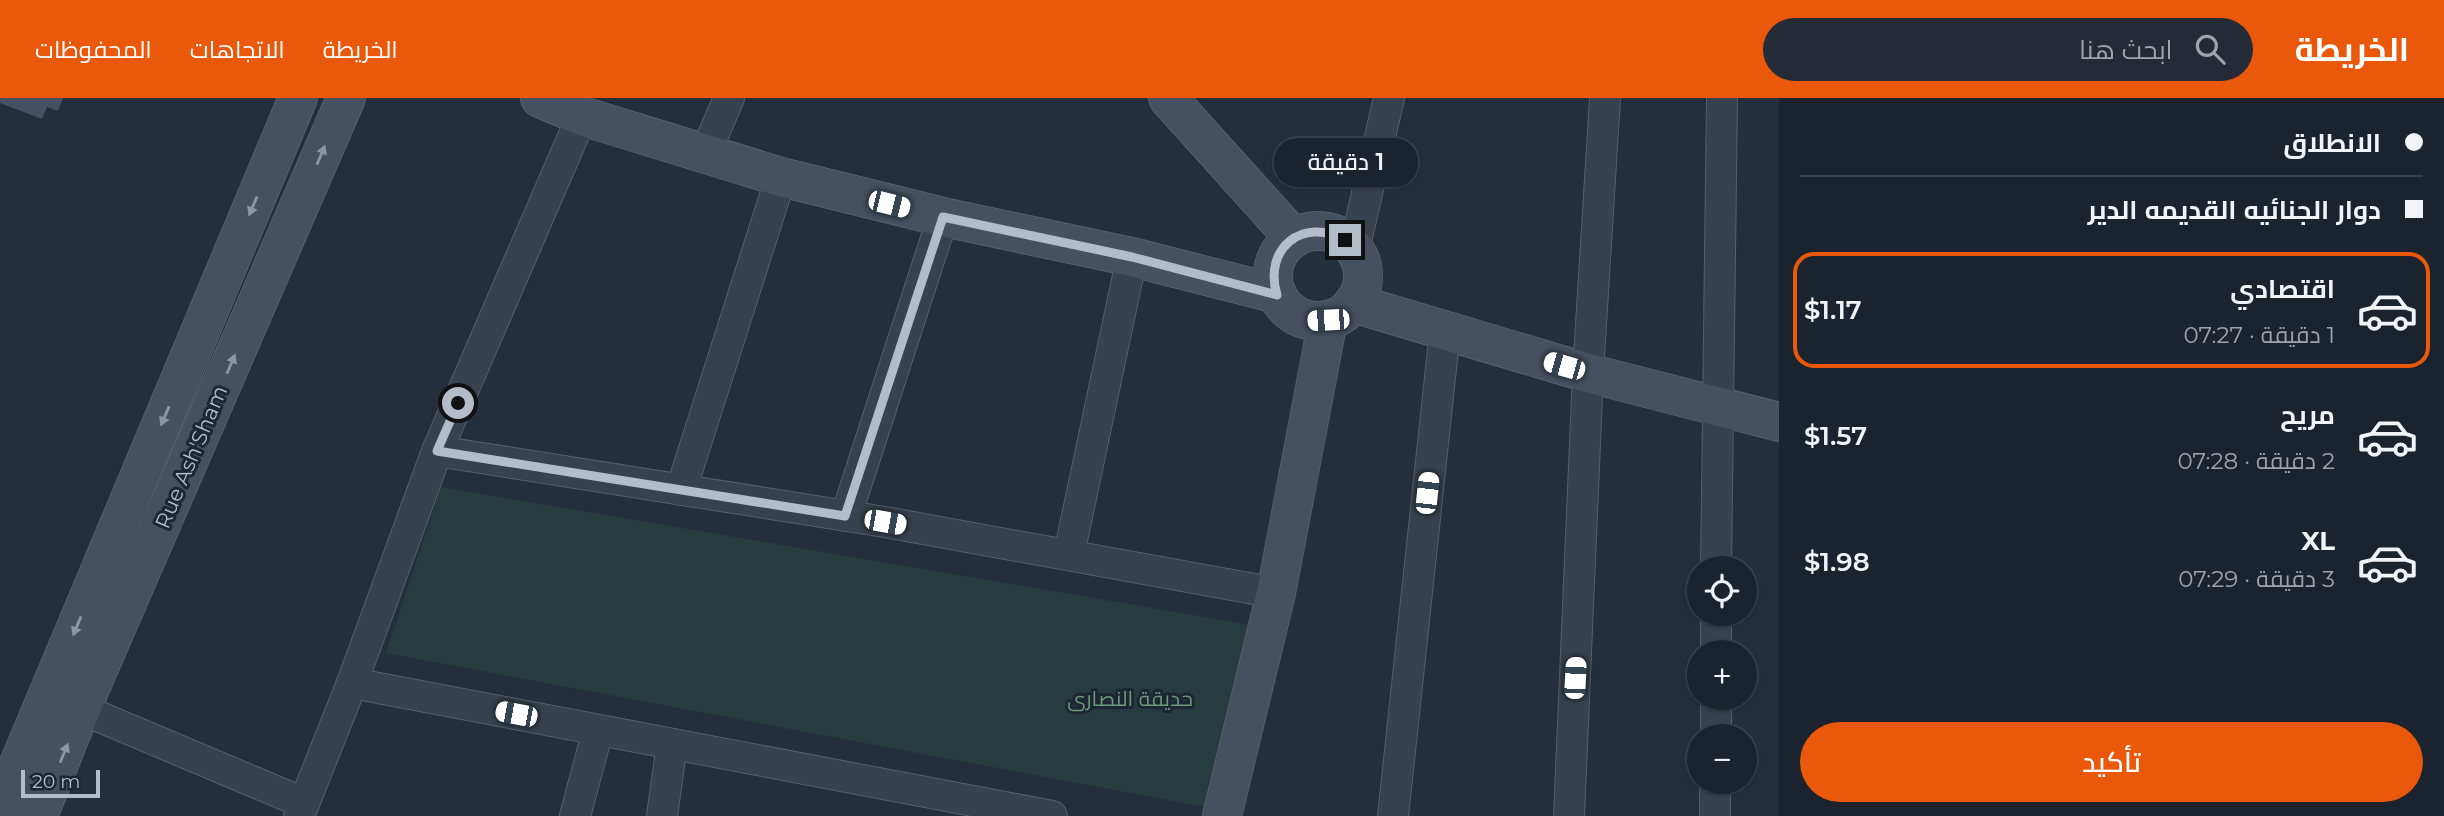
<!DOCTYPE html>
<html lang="ar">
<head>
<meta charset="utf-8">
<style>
  :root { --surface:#1b232e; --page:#242b36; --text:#f1f3f6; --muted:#a0a4aa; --line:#39404a; --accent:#ea580c }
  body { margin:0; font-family:Montserrat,Cairo,sans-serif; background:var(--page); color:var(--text); direction:rtl; height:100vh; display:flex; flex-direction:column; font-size:26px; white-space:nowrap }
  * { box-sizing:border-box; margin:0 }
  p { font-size:23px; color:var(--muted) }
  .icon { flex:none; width:38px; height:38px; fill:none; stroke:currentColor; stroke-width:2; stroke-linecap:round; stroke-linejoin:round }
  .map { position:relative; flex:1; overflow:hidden; direction:ltr }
  .sheet { display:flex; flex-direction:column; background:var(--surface); width:665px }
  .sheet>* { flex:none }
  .top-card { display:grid; align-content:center; height:154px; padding:0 21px; background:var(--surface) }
  .fabs { position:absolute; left:1687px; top:458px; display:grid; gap:14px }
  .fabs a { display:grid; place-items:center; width:70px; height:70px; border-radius:50%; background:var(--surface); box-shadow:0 2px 5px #0004,0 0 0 2px var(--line); font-size:35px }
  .scale { position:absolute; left:21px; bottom:18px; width:79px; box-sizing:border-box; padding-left:7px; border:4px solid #b4bcc9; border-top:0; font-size:19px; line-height:24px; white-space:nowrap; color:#b4bcc9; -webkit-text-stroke:5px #1d2633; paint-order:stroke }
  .end { position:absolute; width:32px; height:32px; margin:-16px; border:9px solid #b4bcc9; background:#111; box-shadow:0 0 0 4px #111 }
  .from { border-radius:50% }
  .bubble { position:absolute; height:49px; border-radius:24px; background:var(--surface); box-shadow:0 2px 5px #0004,0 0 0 2px var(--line); font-size:23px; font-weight:600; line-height:49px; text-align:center; direction:rtl }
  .car { position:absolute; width:21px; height:42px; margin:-21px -10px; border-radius:9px; box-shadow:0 0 5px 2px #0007; background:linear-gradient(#fff 24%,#345 0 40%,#fff 0 76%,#345 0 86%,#fff 0) }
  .top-card b { display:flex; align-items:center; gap:24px; height:66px; font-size:26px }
  .top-card b+b { border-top:2px solid var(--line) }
  .top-card i { width:18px; height:18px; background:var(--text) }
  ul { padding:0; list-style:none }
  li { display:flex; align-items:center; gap:21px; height:116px; margin:0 14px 10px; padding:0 7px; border:4px solid transparent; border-radius:21px }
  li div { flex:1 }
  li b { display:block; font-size:26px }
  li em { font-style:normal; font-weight:600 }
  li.current { border-color:var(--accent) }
  li>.icon { width:63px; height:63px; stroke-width:1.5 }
  .primary-button { display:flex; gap:14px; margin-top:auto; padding:14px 21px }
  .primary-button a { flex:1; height:80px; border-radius:42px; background:var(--accent); color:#fff; font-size:28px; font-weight:600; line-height:80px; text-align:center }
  header { display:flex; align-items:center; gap:42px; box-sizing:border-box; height:98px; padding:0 35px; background:var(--accent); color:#fff }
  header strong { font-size:33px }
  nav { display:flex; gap:38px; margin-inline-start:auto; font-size:24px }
  .search { width:490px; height:63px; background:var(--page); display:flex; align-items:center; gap:18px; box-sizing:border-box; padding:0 24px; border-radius:38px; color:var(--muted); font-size:26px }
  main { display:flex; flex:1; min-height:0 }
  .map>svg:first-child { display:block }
  .green { fill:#263c3f }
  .building { fill:#455162 }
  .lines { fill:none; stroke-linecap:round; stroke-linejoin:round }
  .street-casing { stroke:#565f6c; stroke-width:32 }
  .secondary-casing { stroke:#565f6c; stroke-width:40 }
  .street { stroke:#38414e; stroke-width:30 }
  .secondary { stroke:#465061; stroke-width:38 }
  .oneway { fill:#8e96a5 }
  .route { stroke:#b4bcc9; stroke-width:9 }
  .labels { text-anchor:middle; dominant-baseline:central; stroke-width:6; stroke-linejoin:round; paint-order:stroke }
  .street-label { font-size:21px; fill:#b4bcc9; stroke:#1d2633 }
  .park-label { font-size:21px; fill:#6b9a76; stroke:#1d2633 }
</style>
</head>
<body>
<header>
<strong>الخريطة</strong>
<div class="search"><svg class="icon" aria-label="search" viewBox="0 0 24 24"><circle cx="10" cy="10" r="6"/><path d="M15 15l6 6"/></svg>ابحث هنا</div>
<nav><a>الخريطة</a><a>الاتجاهات</a><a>المحفوظات</a></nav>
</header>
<main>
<section class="sheet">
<div class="top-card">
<b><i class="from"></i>الانطلاق</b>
<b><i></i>دوار الجنائيه القديمه الدير</b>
</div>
<ul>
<li class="current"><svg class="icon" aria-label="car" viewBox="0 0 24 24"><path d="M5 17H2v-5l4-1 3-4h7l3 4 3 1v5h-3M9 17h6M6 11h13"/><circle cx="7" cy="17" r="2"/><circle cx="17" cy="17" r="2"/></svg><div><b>اقتصادي</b><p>1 دقيقة · 07:27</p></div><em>$1.17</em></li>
<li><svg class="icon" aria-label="car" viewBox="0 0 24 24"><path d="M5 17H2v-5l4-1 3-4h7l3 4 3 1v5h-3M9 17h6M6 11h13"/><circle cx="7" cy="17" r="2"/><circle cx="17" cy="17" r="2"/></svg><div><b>مريح</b><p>2 دقيقة · 07:28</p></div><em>$1.57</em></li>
<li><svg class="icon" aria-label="car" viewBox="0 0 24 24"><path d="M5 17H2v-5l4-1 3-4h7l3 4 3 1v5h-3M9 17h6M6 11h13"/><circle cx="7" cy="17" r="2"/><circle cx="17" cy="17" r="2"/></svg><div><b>XL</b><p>3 دقيقة · 07:29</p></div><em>$1.98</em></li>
</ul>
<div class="primary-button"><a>تأكيد</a></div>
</section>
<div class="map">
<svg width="1779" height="718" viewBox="0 0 1779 718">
  <rect width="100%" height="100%" fill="#242f3e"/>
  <path class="green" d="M441 389 1252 527 1216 711 386 555Z"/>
  <path class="building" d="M0 0H63L58 13 47 9 42 21 0 5Z"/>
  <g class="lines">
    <defs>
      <g id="street">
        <path d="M705 56 729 0"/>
        <path d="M1354 152 1389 0"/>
        <path d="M437 353 885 424 1276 495"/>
        <path d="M681 392 781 79"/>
        <path d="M846 418 943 119"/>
        <path d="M1069 456 1132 159"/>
        <path d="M1716 471 1722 0"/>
        <path d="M1716 555V516"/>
        <path d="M352 585 1052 718"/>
        <path d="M81 611 304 705"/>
        <path d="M1716 639V600"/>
        <path d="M299 718 352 585 437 353 582 18"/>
        <path d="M575 718 598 632"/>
        <path d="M662 718 672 646"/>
        <path d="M1393 718 1445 233"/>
        <path d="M1569 718 1588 275 1605 0"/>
        <path d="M1715 718V684"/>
      </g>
      <g id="secondary">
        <path d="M540 0 582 18 781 79 943 119 1132 159 1277 196"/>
        <path d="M1168 0 1294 140"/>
        <circle cx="1318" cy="178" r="45"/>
        <path d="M1353 205 1588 275 1779 324"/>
        <path d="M0 711 298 0"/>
        <path d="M38 718 81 611 346 0"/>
        <path d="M1222 718 1276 495 1328 222"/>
      </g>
    </defs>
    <use href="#street" class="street-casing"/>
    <use href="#secondary" class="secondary-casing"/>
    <use href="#street" class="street"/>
    <use href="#secondary" class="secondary"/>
  </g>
  <defs><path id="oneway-solid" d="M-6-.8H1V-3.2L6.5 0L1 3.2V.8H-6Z" transform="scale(1.75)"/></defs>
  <g class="oneway">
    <use href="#oneway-solid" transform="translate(321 57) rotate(-67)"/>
    <use href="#oneway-solid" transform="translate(253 108) rotate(113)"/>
    <use href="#oneway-solid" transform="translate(231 266) rotate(-67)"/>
    <use href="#oneway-solid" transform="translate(165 318) rotate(113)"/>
    <use href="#oneway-solid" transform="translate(77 528) rotate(113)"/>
    <use href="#oneway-solid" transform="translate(64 655) rotate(-68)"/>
  </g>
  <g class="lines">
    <path class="route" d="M458 305 437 353 845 418 943 119 1132 159 1277 197C1263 151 1302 118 1345 142"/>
  </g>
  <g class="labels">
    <g class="street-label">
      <text transform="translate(191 359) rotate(-67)">Rue Ash'Sham</text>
    </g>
    <g class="park-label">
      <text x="1130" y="600">حديقة النصارى</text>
    </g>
  </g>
</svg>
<div class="fabs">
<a><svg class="icon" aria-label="locate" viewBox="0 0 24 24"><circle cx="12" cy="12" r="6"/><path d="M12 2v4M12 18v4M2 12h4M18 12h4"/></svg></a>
<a>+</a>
<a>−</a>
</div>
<div class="scale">20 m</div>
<i class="end from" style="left:458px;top:305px"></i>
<i class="end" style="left:1345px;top:142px"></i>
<div class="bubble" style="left:1274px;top:40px;width:144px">1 دقيقة</div>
<i class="car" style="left:889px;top:106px;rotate:104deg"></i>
<i class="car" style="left:1328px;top:222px;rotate:267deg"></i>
<i class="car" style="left:1564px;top:268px;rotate:286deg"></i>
<i class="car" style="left:1427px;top:395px;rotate:6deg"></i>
<i class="car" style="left:885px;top:424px;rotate:100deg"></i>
<i class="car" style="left:1575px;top:580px;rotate:3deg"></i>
<i class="car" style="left:516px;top:616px;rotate:281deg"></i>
</div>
</main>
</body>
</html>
